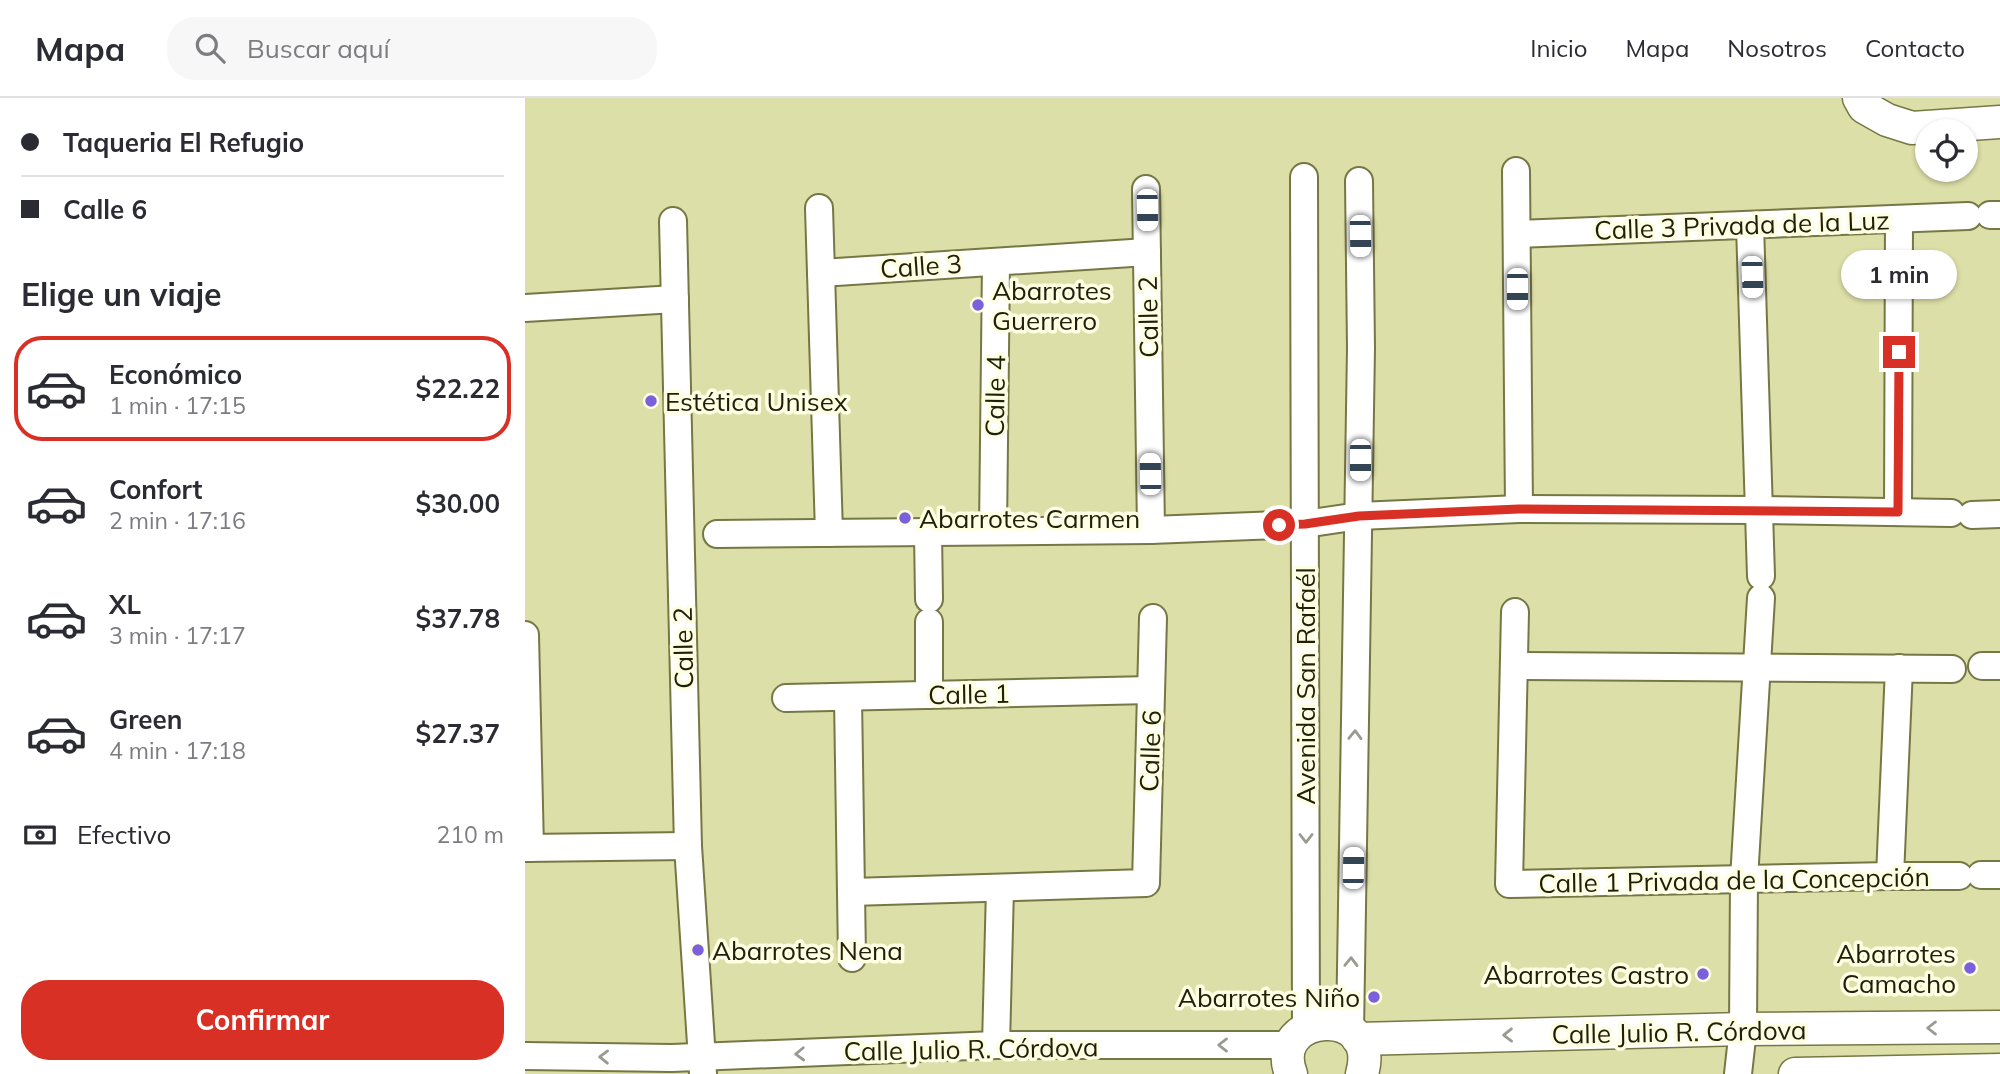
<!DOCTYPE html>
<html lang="es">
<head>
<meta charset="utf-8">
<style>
  :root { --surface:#fff; --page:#f7f7f7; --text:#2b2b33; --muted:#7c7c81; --line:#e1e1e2; --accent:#d93025 }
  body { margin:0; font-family:Mulish,sans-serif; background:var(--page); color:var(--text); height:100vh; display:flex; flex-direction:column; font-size:26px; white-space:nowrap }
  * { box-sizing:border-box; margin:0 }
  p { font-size:23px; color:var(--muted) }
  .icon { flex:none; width:38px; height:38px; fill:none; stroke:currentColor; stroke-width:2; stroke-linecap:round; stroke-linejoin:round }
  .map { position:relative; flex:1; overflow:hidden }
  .side { display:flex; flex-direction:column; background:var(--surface); width:525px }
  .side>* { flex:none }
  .guide { display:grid; align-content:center; height:154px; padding:0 21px; background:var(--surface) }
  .buttons { position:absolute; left:1390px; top:21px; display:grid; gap:14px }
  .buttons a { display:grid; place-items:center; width:63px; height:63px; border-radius:50%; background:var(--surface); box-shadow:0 2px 5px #0004; font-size:35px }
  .end { position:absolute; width:32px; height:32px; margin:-16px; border:9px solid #d93025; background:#fff; box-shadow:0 0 0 4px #fff }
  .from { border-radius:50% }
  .bubble { position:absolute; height:49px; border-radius:24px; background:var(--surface); box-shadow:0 2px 5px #0004; font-size:23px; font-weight:700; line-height:49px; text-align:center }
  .car { position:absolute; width:21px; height:42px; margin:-21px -10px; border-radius:9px; box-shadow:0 0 5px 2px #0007; background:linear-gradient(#fff 24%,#345 0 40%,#fff 0 76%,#345 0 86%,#fff 0) }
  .guide b { display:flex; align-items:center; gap:24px; height:66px; font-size:26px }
  .guide b+b { border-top:2px solid var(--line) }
  .guide i { width:18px; height:18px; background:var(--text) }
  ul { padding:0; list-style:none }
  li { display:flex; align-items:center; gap:21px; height:105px; margin:0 14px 10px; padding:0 7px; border:4px solid transparent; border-radius:28px }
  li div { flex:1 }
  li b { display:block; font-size:26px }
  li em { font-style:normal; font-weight:700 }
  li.active { border-color:var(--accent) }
  li>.icon { width:63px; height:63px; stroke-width:1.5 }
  h2 { padding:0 21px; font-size:32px; line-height:84px }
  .pay { display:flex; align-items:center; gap:18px; height:77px; padding:0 21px; font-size:26px }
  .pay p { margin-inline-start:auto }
  .cta { display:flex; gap:14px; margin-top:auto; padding:14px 21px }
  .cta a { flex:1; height:80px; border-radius:28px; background:var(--accent); color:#fff; font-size:28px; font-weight:700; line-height:80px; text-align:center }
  header { display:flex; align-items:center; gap:42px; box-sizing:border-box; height:98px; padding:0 35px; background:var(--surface); border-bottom:2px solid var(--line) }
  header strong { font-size:33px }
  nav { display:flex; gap:38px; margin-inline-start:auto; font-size:24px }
  .search { width:490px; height:63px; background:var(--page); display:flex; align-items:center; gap:18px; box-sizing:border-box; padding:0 24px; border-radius:28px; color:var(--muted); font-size:26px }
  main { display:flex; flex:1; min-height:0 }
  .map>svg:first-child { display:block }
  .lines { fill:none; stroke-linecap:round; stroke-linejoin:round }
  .minor-casing { stroke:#767744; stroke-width:30 }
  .tertiary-casing { stroke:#767744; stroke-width:35 }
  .minor { stroke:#fff; stroke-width:26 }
  .tertiary { stroke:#fff; stroke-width:32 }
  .oneway { stroke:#9a9a91 }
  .route { stroke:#d93025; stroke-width:9 }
  .poi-dot { fill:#7a61db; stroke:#fdfee2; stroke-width:2.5 }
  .labels { text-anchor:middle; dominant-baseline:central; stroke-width:7; stroke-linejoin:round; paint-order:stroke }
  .street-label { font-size:26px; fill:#1f1f0a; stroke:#fdfee2 }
  .poi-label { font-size:26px; fill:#1f1f0a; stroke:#fdfee2; text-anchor:start }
</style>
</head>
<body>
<header>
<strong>Mapa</strong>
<div class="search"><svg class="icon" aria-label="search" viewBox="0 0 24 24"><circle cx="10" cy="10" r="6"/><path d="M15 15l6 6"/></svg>Buscar aquí</div>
<nav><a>Inicio</a><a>Mapa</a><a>Nosotros</a><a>Contacto</a></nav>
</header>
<main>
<section class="side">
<div class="guide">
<b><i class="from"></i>Taqueria El Refugio</b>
<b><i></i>Calle 6</b>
</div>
<h2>Elige un viaje</h2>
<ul>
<li class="active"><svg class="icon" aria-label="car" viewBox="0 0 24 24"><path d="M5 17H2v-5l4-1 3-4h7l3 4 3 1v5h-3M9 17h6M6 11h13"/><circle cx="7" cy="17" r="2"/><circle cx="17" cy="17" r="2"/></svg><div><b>Económico</b><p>1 min · 17:15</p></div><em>$22.22</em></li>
<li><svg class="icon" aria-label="car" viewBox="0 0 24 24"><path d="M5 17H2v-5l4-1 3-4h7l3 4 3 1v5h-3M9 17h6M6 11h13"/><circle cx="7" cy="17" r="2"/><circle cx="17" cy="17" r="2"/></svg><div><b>Confort</b><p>2 min · 17:16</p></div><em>$30.00</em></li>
<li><svg class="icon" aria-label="car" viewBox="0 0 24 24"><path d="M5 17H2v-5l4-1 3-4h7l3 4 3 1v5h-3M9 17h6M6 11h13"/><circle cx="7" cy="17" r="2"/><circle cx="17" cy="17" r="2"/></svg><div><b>XL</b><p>3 min · 17:17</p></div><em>$37.78</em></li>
<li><svg class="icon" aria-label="car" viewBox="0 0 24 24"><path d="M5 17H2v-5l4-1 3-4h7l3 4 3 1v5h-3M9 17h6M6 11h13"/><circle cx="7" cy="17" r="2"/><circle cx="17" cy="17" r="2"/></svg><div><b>Green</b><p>4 min · 17:18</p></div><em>$27.37</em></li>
</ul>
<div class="pay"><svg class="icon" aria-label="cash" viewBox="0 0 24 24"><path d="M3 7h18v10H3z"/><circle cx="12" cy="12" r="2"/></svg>Efectivo<p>210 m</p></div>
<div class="cta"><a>Confirmar</a></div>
</section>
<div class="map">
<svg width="1475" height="976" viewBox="0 0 1475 976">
  <rect width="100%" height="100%" fill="#dddfa8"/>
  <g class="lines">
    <defs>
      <g id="minor">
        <path d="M991 73 994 411"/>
        <path d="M779 79 781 930"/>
        <path d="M621 91 626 432"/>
        <path d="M294 110 304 435"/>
        <path d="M1465 117H1475"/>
        <path d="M148 123 163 748 178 976"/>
        <path d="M1225 127 1236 478"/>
        <path d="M992 136 1443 118"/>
        <path d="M296 175 622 154"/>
        <path d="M0 210 150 201"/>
        <path d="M1373 414 1374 121"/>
        <path d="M1447 417 1475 416"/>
        <path d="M468 433 471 164"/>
        <path d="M403 434 404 501"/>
        <path d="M192 436 626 432 780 426 834 418 994 411 1235 412 1426 415"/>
        <path d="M990 514 984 786 1365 778H1434"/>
        <path d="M404 524V597"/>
        <path d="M0 537 5 750"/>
        <path d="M989 568 1427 571"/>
        <path d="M1457 568H1475"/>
        <path d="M323 599 327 860"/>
        <path d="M261 600 626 592"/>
        <path d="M0 750 163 748"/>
        <path d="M1456 777H1475"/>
        <path d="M1365 778 1374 570"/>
        <path d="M326 794 621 785 628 520"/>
        <path d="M825 933 836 250 834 83"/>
        <path d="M471 947 475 790"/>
        <path d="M0 958 147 960 471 947H766"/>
        <path d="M1213 976 1218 931 1219 781 1236 500"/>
      </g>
      <g id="tertiary">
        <path d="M1334 0 1339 9 1362 22 1387 30 1475 24"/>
        <path d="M833 941 1218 931 1475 929"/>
        <path d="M766 976C742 914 857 905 837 976"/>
        <path d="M1270 976 1475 972"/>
      </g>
    </defs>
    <use href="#minor" class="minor-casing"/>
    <use href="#tertiary" class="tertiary-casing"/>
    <use href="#minor" class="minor"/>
    <use href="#tertiary" class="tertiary"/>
  </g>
  <defs><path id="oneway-chevron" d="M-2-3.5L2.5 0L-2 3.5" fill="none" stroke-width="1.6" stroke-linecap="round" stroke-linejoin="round" transform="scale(1.75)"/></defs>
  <g class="oneway">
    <use href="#oneway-chevron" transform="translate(830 637) rotate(-89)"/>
    <use href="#oneway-chevron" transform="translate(781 740) rotate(90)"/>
    <use href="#oneway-chevron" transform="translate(826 864) rotate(-89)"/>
    <use href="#oneway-chevron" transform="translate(1407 930) rotate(180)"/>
    <use href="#oneway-chevron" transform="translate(983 937) rotate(179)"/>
    <use href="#oneway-chevron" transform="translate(698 947) rotate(180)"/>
    <use href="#oneway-chevron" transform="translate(275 956) rotate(178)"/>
    <use href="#oneway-chevron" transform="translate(79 959) rotate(-179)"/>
  </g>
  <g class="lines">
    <path class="route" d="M754 427 780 426 834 418 994 411 1373 414 1374 254"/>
  </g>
  <g class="poi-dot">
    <circle cx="453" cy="207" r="7"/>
    <circle cx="126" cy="303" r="7"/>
    <circle cx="380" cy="420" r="7"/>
    <circle cx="173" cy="852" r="7"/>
    <circle cx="1445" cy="870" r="7"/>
    <circle cx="1178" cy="876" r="7"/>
    <circle cx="849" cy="899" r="7"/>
  </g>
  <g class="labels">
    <g class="street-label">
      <text transform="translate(1217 127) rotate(-2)">Calle 3 Privada de la Luz</text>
      <text transform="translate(396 168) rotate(-4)">Calle 3</text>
      <text transform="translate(623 219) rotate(-91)">Calle 2</text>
      <text transform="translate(470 298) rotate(-89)">Calle 4</text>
      <text transform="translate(158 550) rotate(-91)">Calle 2</text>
      <text transform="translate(780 588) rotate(-90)">Avenida San Rafaél</text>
      <text transform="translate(444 596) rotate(-1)">Calle 1</text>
      <text transform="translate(625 653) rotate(-88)">Calle 6</text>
      <text transform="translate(1209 782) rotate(-1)">Calle 1 Privada de la Concepción</text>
      <text transform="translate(1154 934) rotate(-1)">Calle Julio R. Córdova</text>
      <text transform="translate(446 951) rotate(-1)">Calle Julio R. Córdova</text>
    </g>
    <g class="poi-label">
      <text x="467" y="192">Abarrotes<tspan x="467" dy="30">Guerrero</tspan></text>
      <text x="140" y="303">Estética Unisex</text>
      <text x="394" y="420">Abarrotes Carmen</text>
      <text x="187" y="852">Abarrotes Nena</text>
      <text x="1431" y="855" text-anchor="end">Abarrotes<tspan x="1431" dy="30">Camacho</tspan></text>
      <text x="1164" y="876" text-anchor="end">Abarrotes Castro</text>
      <text x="835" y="899" text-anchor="end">Abarrotes Niño</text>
    </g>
  </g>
</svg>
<div class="buttons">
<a><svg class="icon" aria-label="locate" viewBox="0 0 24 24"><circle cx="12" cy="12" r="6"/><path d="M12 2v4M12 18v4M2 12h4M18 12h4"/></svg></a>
</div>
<i class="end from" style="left:754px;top:427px"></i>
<i class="end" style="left:1374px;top:254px"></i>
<div class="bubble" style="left:1316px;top:152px;width:116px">1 min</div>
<i class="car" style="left:622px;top:112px;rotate:179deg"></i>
<i class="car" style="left:835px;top:138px;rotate:179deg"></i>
<i class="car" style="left:1227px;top:179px;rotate:178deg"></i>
<i class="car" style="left:992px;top:191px;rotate:180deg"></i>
<i class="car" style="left:835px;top:362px;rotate:180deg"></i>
<i class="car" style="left:625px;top:376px;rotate:359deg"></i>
<i class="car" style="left:828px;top:770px;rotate:1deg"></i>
</div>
</main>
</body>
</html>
